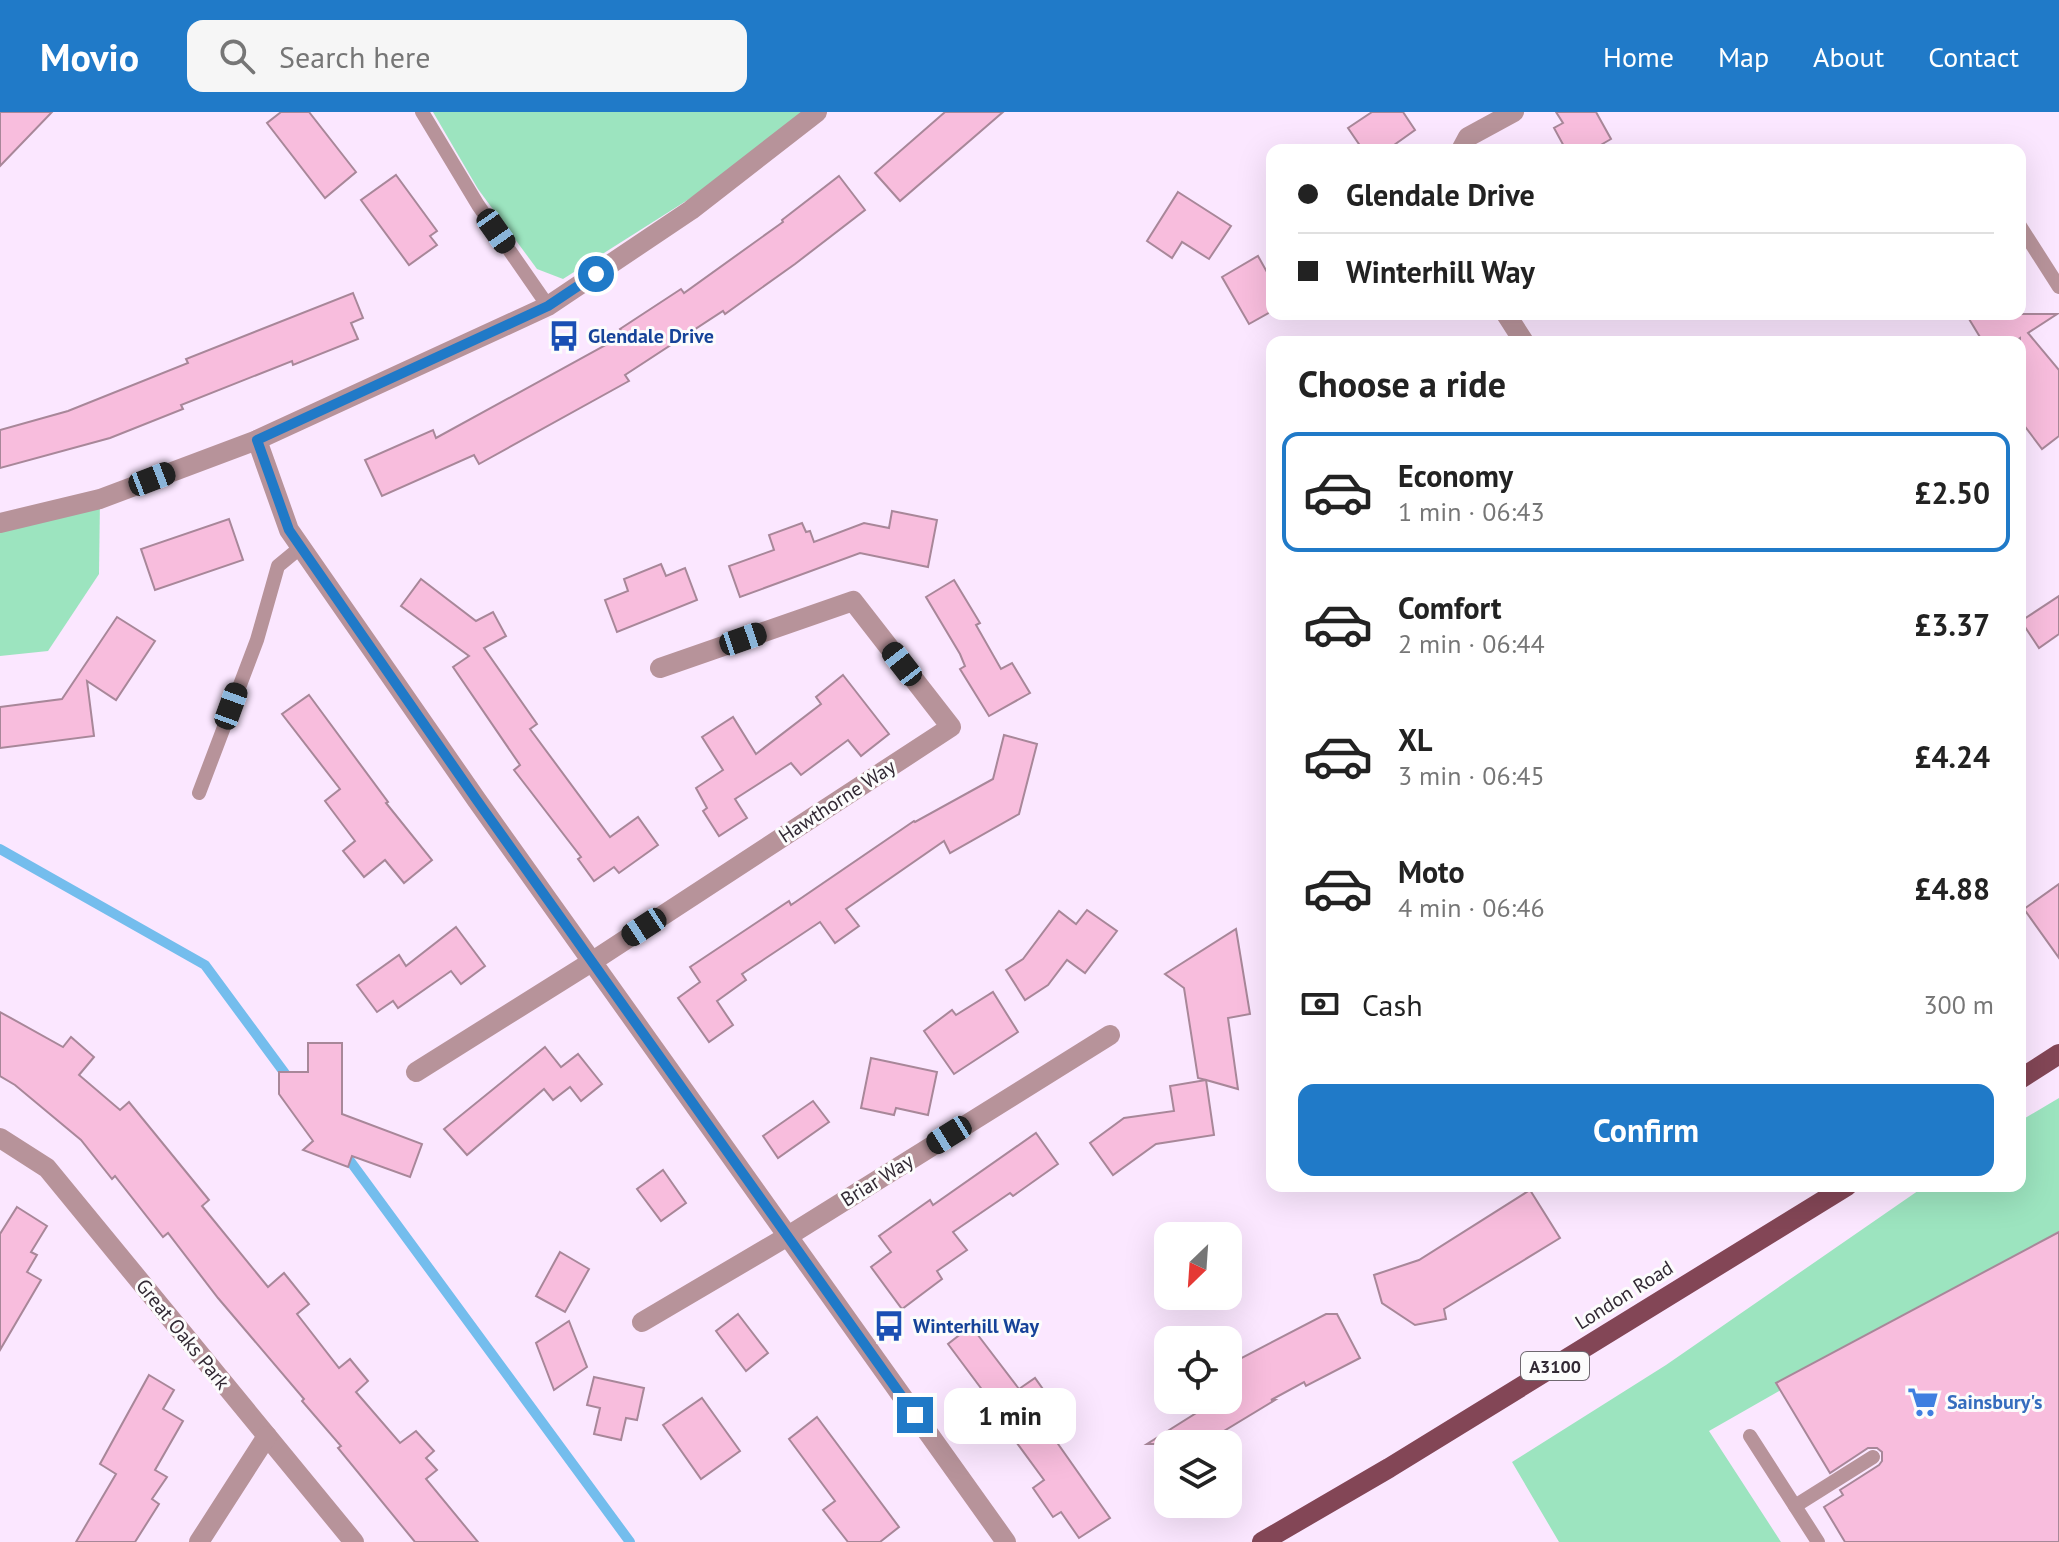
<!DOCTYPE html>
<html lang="en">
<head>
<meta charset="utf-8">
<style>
  :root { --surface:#fff; --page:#f6f6f6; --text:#222; --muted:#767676; --line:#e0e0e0; --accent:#207ac8 }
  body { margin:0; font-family:"PT Sans",sans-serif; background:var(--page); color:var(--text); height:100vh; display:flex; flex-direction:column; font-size:30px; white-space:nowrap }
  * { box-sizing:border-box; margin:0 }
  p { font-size:26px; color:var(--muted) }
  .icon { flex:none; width:44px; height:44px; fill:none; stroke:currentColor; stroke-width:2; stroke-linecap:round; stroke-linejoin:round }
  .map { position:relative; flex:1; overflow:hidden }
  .details { position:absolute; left:1266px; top:224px; width:760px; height:856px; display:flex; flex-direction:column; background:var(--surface); border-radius:16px; box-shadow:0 8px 32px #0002 }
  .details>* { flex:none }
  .hud { position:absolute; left:1266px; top:32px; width:760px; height:176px; border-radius:16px; box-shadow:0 8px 32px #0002; display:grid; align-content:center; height:176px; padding:0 32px; background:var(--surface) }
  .needle { width:52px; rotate:205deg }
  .buttons { position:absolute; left:1154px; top:1110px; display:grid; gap:16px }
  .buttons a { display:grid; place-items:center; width:88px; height:88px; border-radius:16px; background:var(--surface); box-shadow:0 8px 32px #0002; font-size:40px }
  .end { position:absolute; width:36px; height:36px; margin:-18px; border:10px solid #207ac8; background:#fff; box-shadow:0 0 0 4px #fff }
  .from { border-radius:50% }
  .bubble { position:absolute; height:56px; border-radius:16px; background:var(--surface); box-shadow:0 8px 32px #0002; font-size:26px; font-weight:700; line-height:56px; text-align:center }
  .car { position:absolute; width:24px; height:48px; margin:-24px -12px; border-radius:10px; box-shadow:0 0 6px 2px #0007; background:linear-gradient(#222 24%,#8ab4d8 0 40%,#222 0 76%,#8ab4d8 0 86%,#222 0) }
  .hud b { display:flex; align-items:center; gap:28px; height:76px; font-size:30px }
  .hud b+b { border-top:2px solid var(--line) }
  .hud i { width:20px; height:20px; background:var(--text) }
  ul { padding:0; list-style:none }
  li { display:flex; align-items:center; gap:24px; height:120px; margin:0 16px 12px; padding:0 16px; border:4px solid transparent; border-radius:16px }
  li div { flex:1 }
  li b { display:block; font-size:30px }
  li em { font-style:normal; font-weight:700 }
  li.current { border-color:var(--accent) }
  li>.icon { width:72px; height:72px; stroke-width:1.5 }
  h2 { padding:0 32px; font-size:36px; line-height:96px }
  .pay { display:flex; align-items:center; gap:20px; height:88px; padding:0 32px; font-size:30px }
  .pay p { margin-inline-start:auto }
  .cta { display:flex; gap:16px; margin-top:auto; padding:16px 32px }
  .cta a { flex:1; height:92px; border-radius:16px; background:var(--accent); color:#fff; font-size:32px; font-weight:700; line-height:92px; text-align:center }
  header { display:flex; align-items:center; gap:48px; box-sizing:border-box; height:112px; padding:0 40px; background:var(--accent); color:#fff }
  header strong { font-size:38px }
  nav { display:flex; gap:44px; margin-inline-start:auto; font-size:28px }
  .search { width:560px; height:72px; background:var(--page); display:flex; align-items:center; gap:20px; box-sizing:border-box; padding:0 28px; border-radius:16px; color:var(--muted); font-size:30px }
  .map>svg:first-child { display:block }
  .green { fill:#9ce4bf }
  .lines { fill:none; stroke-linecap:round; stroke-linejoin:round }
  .stream { stroke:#74bded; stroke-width:10 }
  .building { fill:#f8bddd; stroke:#a88799; stroke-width:2 }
  .lane { stroke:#b7939a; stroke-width:14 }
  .street { stroke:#b7939a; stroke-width:20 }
  .primary { stroke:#834656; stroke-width:20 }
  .route { stroke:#207ac8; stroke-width:10 }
  .labels { text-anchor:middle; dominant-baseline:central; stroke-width:6; stroke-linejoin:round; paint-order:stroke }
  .shield { fill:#fcfcfc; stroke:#6f6870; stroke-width:2 }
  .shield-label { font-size:18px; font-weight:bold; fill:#322934 }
  .transit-label { font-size:20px; font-weight:bold; fill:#164399; stroke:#fcfcfc; text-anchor:start }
  .street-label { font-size:20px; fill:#322934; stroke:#fcfcfc }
  .shop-label { font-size:20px; font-weight:bold; fill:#366cbe; stroke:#fcfcfc; text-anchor:start }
</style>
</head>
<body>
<header>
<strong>Movio</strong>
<div class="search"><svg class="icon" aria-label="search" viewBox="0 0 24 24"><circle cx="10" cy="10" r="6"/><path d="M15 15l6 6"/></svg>Search here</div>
<nav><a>Home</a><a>Map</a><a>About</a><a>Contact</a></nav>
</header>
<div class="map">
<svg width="2059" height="1430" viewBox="0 0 2059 1430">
  <rect width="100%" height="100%" fill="#fbe7ff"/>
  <g class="green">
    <path d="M433 0H806L716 70 563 167 537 157 478 77Z"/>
    <path d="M100 387 99 462 48 539 0 544V411Z"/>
    <path d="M2059 986V1119L1709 1319 1781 1430H1559L1512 1350 1666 1253 1925 1074H2020V1009Z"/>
  </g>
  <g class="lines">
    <g class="stream">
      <path d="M0 737 205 853 292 971"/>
      <path d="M342 1038 630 1430"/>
    </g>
  </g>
  <g class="building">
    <path d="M0 0H52L0 54Z"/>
    <path d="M281 0H309L356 60 325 86 267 11Z"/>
    <path d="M945 0H1003L900 89 875 61Z"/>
    <path d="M1372 0H1403L1415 18 1387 38H1363L1348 16Z"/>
    <path d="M1556 0H1596L1611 27 1592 38H1566L1554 16 1563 11Z"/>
    <path d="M396 63 437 119 430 124 437 133 409 153 361 88Z"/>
    <path d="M839 64 865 98 795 152 725 202 723 199 625 263 629 269 479 352 474 343 382 384 365 348 433 318 436 326 624 223 620 217 681 177 684 181 783 110 782 108Z"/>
    <path d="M1178 80 1231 114 1209 147 1182 130 1172 146 1147 129Z"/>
    <path d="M1258 144 1272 169V199L1249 212 1222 165Z"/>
    <path d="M353 181 363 206 351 211 358 227 293 253 292 249 181 293 183 297 110 326 0 356V318L68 299 188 251 186 247Z"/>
    <path d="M1966 202H2057L2028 221 2059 258V324L2042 337 2020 308V226L2014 230H1983Z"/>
    <path d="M892 399 937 408 928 455 860 441 740 485 729 454 774 438 769 423 802 411 806 420 810 419 814 430 864 411 889 416Z"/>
    <path d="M229 407 243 448 155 478 141 437Z"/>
    <path d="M661 452 666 464 685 456 697 488 617 520 605 488 628 479 624 467Z"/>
    <path d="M421 467 476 509 493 500 506 524 484 536 537 612 530 617 610 725 638 705 658 733 619 761 614 755 594 769 578 747 581 745 514 658 520 653 453 555 469 544 401 494Z"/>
    <path d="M954 468 980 511 976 513 1001 557 1012 551 1030 581 989 604 960 557 965 554 960 542 926 485Z"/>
    <path d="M2059 484V522L2039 536 2021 509Z"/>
    <path d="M117 505 155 529 116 588 87 569 94 624 0 636V595L62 587Z"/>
    <path d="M843 563 889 622 861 644 848 628 801 663 791 651 735 687 747 706 719 724 703 699 707 696 696 676 723 658 702 625 733 605 756 642 821 592 816 585Z"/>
    <path d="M309 583 388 690 386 691 432 748 404 771 385 748 364 765 343 739 355 729 325 689 340 677 282 602Z"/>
    <path d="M1004 623 1037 632 1019 702 950 741 944 729 846 797 859 814 835 831 820 810 742 862 746 868 717 889 733 913 709 930 678 886 700 870 690 855 789 789 791 793 914 709 915 710 993 667Z"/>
    <path d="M2059 772V846L2024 797Z"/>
    <path d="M1087 798 1117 819 1085 861 1067 848 1048 873 1025 888 1006 858 1023 847 1059 799 1076 812Z"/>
    <path d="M456 815 485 854 461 872 451 859 398 896 393 889 377 900 357 873 399 843 406 854Z"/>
    <path d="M1236 817 1250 902 1228 906 1238 977 1206 968 1214 1023 1156 1032 1113 1063 1090 1031 1124 1006 1174 999 1170 974 1206 968 1198 966 1184 876 1165 862Z"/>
    <path d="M993 880 1018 920 954 962 924 919 952 898 956 903Z"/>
    <path d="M0 900 63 935 71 925 94 945 79 963 120 998 129 990 209 1088 202 1094 268 1175 284 1161 309 1192 297 1202 339 1256 350 1247 368 1269 356 1280 400 1331 416 1319 434 1339 426 1346 437 1358 426 1367 478 1430H415L338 1336 341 1334 302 1289 304 1287 218 1186 168 1121 163 1125 115 1064 112 1067 81 1028 15 973 0 964Z"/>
    <path d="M308 931H342V1002L422 1032 410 1065 352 1044 348 1055 303 1038 313 1029 279 982V960H308Z"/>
    <path d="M545 935 561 955 578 942 602 972 581 989 570 975 553 988 544 977 467 1043 444 1017Z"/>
    <path d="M871 946 937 960 928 1003 896 996 894 1003 861 996Z"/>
    <path d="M813 989 829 1010 778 1046 763 1024Z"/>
    <path d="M1036 1021 1058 1052 1013 1084 1010 1081 953 1120 967 1138 937 1159 942 1167 902 1197 871 1155 891 1140 879 1124 930 1088 933 1093Z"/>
    <path d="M663 1058 686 1091 661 1109 637 1077Z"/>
    <path d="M1530 1078 1560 1126 1444 1197 1446 1207 1415 1213 1382 1191 1374 1163 1419 1148Z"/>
    <path d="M17 1095 47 1114 31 1140 37 1143 27 1160 41 1168 0 1238V1122Z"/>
    <path d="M2059 1120V1430H1845L1824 1395 1843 1383 1840 1378 1879 1353 1882 1349V1340L1877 1336H1868L1830 1361 1776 1271Z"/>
    <path d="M560 1140 589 1157 565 1200 536 1184Z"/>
    <path d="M738 1202 768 1241 746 1259 716 1219Z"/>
    <path d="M1326 1202H1337L1360 1246 1306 1274 1304 1270 1271 1288H1275L1224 1319 1234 1332H1147L1217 1288H1228V1253Z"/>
    <path d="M569 1209 587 1255 554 1278 536 1231Z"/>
    <path d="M971 1214 1019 1277 1035 1266 1072 1318 1056 1329 1110 1406 1079 1426 1061 1400 1053 1405 1033 1376 1044 1368 992 1297 995 1295 948 1232Z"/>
    <path d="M149 1263 174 1278 163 1297 183 1309 155 1358 167 1365 152 1387 159 1392 135 1430H76L116 1362 100 1352Z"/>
    <path d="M594 1265 644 1276 637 1308 626 1306 621 1328 594 1322 600 1296 587 1293Z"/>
    <path d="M702 1286 740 1339 701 1367 663 1313Z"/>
    <path d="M817 1305 899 1415 880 1430H848L823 1398 835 1389 789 1327Z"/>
  </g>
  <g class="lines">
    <g class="lane">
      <path d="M422 0 478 93 548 194"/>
      <path d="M2020 114 2059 175"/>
      <path d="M199 681 257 528 278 454 301 435"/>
      <path d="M1750 1324 1818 1430"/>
      <path d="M1795 1394 1873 1345"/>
    </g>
    <g class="street">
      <path d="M1461 38 1468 25 1514 0"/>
      <path d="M1506 202 1524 230"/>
      <path d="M257 328 289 418 476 687 1006 1430"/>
      <path d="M0 411 100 387 257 328 548 194 691 98 817 0"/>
      <path d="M416 960 593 849 951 615 853 489 660 556"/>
      <path d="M0 1026 47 1056 354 1430"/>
      <path d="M642 1210 788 1124 1110 923"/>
      <path d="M199 1430 267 1324"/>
    </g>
    <g class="primary">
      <path d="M2020 967 2059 942"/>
      <path d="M1262 1430 1389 1356 1847 1074"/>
    </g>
  </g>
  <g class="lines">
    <path class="route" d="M596 162 548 194 257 328 289 418 476 687 915 1303"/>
  </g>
  <defs>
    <symbol id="bus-bare" viewBox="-9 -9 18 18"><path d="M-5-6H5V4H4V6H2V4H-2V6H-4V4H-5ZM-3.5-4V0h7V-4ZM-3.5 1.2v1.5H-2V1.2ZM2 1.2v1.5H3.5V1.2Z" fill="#1a4fb4" stroke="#fcfcfc" stroke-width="2.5" paint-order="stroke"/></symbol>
    <symbol id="supermarket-bare" viewBox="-9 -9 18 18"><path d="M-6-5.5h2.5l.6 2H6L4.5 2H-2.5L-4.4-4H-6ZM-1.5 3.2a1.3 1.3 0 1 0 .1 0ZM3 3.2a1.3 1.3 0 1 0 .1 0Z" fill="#3f7fe0" stroke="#fcfcfc" stroke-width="2.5" paint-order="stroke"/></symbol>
  </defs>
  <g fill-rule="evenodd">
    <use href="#bus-bare" x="542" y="202" width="44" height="44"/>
    <use href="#bus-bare" x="867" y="1192" width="44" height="44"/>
    <use href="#supermarket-bare" x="1901" y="1268" width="44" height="44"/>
  </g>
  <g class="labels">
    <rect class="shield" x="1521" y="1240" width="68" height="28" rx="6"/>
    <g class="shield-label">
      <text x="1555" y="1254">A3100</text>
    </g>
    <g class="transit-label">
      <text x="588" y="224">Glendale Drive</text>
      <text x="913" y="1214">Winterhill Way</text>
    </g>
    <g class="street-label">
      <text transform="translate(837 689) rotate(-33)">Hawthorne Way</text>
      <text transform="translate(877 1068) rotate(-32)">Briar Way</text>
      <text transform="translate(1624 1183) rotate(-32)">London Road</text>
      <text transform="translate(183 1222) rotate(51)">Great Oaks Park</text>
    </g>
    <g class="shop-label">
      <text x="1947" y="1290">Sainsbury's</text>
    </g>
  </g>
</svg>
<div class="buttons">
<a><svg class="needle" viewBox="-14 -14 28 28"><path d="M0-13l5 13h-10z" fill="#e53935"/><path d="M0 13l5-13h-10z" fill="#767676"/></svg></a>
<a><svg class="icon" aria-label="locate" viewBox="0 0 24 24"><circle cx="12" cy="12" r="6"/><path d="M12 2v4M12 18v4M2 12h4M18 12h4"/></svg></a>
<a><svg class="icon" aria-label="layers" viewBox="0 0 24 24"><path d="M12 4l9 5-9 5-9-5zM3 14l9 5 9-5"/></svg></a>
</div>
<i class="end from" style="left:596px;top:162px"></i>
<i class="end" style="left:915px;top:1303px"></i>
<div class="bubble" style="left:944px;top:1276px;width:132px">1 min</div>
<i class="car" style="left:496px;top:119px;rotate:145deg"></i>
<i class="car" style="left:152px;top:367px;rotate:69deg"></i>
<i class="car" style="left:743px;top:527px;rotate:71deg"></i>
<i class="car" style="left:902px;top:552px;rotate:322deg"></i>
<i class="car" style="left:231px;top:594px;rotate:20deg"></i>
<i class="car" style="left:644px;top:815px;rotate:237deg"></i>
<i class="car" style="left:949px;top:1023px;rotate:238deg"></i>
<div class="hud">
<b><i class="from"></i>Glendale Drive</b>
<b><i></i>Winterhill Way</b>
</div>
<section class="details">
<h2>Choose a ride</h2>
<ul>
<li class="current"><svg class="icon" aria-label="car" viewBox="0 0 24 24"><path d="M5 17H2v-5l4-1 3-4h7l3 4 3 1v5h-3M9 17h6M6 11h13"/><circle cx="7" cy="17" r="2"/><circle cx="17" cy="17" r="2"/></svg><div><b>Economy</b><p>1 min · 06:43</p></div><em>£2.50</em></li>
<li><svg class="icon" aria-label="car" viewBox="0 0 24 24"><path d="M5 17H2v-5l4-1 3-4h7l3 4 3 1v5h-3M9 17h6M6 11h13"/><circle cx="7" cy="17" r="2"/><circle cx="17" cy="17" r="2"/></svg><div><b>Comfort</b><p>2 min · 06:44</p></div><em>£3.37</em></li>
<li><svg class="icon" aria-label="car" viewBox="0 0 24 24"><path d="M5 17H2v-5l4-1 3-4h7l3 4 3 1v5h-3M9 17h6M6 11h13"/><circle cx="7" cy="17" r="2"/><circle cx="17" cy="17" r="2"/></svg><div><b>XL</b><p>3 min · 06:45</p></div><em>£4.24</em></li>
<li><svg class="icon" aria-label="car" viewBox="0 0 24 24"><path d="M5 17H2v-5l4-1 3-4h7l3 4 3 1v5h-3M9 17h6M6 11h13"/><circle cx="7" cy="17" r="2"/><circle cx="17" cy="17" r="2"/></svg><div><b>Moto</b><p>4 min · 06:46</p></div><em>£4.88</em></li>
</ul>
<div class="pay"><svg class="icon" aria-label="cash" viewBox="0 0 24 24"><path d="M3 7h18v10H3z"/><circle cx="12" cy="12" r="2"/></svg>Cash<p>300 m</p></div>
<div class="cta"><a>Confirm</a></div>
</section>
</div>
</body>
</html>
